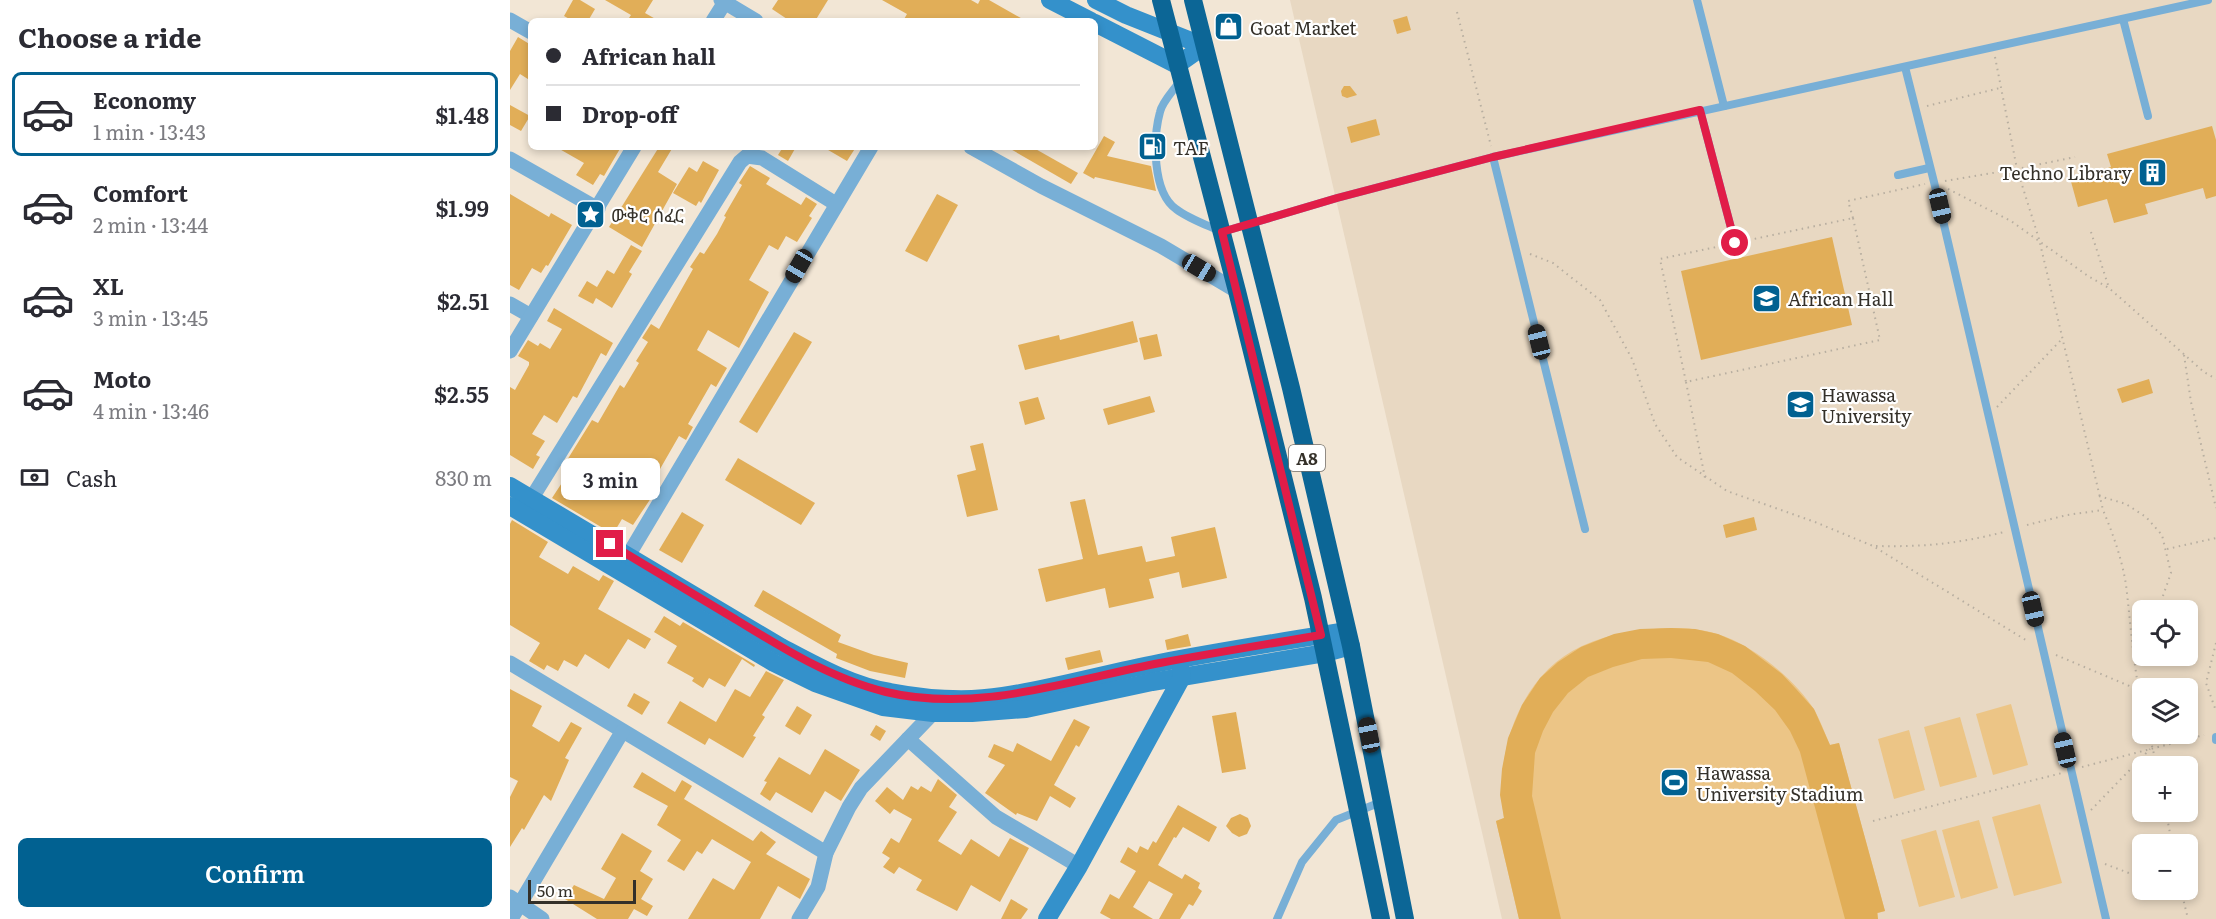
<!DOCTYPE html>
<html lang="en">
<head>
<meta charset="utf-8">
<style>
  :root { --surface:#fff; --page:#f7f7f7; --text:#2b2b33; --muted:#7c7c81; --line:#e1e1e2; --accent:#016191 }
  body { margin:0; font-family:Literata,"Noto Sans Ethiopic",serif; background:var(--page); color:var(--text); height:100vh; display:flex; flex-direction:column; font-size:22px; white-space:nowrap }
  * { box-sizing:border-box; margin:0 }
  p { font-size:20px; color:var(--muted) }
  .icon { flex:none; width:33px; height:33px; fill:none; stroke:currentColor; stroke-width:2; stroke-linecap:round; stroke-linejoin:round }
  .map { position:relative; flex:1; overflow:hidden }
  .drawer { display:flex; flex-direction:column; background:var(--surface); width:510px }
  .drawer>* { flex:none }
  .guide { position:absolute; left:18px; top:18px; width:570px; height:132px; border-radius:9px; box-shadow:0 3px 9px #0003; display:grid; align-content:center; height:132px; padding:0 18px; background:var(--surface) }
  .fabs { position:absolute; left:1622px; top:600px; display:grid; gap:12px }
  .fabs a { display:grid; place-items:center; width:66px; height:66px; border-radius:9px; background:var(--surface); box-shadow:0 3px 9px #0003; font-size:30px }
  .scale { position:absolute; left:18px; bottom:15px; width:108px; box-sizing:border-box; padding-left:6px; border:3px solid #343029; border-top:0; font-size:16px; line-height:21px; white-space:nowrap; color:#343029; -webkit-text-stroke:4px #fff; paint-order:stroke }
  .end { position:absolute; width:27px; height:27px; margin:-14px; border:8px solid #e11d48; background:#fff; box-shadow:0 0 0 3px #fff }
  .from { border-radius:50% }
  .bubble { position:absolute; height:42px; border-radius:9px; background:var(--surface); box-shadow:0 3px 9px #0003; font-size:20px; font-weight:600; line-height:42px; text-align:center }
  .car { position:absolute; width:18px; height:36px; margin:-18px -9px; border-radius:8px; box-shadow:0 0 4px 2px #0007; background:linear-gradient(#222 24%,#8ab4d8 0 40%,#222 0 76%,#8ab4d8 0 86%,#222 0) }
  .guide b { display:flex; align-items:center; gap:21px; height:57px; font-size:22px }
  .guide b+b { border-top:2px solid var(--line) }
  .guide i { width:15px; height:15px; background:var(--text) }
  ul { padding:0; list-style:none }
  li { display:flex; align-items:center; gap:18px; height:84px; margin:0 12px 9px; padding:0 6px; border:3px solid transparent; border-radius:9px }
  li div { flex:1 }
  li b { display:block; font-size:22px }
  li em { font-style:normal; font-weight:600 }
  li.current { border-color:var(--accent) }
  li>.icon { width:54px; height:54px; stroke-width:1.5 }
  h2 { padding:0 18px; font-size:27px; line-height:72px }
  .pay { display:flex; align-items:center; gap:15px; height:66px; padding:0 18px; font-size:22px }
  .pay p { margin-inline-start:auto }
  .cta { display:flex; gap:12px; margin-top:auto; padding:12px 18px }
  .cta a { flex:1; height:69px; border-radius:9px; background:var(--accent); color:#fff; font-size:24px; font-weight:600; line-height:69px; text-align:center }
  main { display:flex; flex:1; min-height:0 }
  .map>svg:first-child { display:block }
  .built { fill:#e8d8c2; fill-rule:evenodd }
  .green { fill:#ecc586 }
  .building { fill:#e1ae58 }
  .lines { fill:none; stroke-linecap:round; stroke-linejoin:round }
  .path { stroke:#b7aea0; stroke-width:2; stroke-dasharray:1.5 4.5; stroke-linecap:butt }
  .lane { stroke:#78afd6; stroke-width:8 }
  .street { stroke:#78afd6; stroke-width:15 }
  .secondary { stroke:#3491cb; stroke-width:18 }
  .highway { stroke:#0c6696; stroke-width:18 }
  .route { stroke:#e11d48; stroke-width:8 }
  .labels { text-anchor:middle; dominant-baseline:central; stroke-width:4.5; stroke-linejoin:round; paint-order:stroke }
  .shield { fill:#fff; stroke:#716e69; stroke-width:1.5 }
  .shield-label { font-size:16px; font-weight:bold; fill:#343029 }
  .poi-label { font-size:18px; fill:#343029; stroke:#fff; text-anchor:start }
</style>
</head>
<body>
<main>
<section class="drawer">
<h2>Choose a ride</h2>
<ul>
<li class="current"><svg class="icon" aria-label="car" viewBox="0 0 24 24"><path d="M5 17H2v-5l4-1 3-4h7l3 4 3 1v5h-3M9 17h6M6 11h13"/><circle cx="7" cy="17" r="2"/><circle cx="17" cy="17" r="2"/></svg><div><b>Economy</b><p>1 min · 13:43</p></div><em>$1.48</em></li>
<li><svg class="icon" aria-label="car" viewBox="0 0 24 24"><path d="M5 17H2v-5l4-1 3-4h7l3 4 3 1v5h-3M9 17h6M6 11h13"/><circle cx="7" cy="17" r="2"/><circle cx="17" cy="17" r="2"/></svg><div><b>Comfort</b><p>2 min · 13:44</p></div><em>$1.99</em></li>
<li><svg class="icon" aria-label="car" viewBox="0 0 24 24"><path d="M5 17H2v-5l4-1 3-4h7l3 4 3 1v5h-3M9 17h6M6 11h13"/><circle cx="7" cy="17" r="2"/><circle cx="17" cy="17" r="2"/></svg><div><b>XL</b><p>3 min · 13:45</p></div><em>$2.51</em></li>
<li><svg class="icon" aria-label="car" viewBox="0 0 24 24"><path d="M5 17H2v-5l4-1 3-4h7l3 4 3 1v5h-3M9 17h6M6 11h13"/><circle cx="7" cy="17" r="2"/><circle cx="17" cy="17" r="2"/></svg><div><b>Moto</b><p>4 min · 13:46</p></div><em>$2.55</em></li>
</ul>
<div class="pay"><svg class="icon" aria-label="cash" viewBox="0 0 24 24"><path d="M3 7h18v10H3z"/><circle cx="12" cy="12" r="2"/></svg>Cash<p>830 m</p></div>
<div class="cta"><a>Confirm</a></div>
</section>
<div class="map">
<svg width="1706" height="919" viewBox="0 0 1706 919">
  <rect width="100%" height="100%" fill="#f2e6d5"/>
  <path class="built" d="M780 0H1706V919H992ZM1632 610H1677V656H1632ZM1632 688H1677V734H1632ZM1632 766H1677V812H1632ZM1632 844H1677V890H1632Z"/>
  <g class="green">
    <path d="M1161 628C1177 628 1192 629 1207 634 1242 644 1286 680 1305 711 1311 722 1315 734 1320 745L1329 743 1375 911 1368 913V919H1009L986 821 994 818C984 753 1009 675 1072 646 1101 633 1130 629 1161 628Z"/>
    <path d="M1501 704 1518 765 1483 775 1466 714Z"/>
    <path d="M1450 717 1467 777 1430 787 1414 727Z"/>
    <path d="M1399 730 1415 790 1384 799 1368 739Z"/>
    <path d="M1530 804 1552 883 1504 896 1482 817Z"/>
    <path d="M1469 820 1488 888 1451 899 1432 830Z"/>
    <path d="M1426 830 1445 897 1409 907 1391 840Z"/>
  </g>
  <g class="building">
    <path d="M63 0H70L85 9 78 21H63L54 16Z"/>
    <path d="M95 0H143L135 13 149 21H117L121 15Z"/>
    <path d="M268 0H318L305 21H280L262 9Z"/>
    <path d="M372 0H461L468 4 470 0H479L516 21H393L397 14Z"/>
    <path d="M897 16 901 30 887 34 883 20Z"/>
    <path d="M8 37 21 45V81L10 74 0 90V51Z"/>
    <path d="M834 86H840L847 95 837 98 832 96 831 91Z"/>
    <path d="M0 105 20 116 11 131 0 125Z"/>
    <path d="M866 119 870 135 841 143 837 127Z"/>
    <path d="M1702 126 1706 140V196L1696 199 1693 188 1635 204 1638 214 1604 223 1597 199 1568 207 1560 178 1601 167 1597 154Z"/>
    <path d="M594 136 605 142 597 156 641 166 646 191 585 177 584 179 573 173Z"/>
    <path d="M46 147H111L94 176 90 174 83 185 66 175 74 163Z"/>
    <path d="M149 147H163L148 172 167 184 132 247 99 227Z"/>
    <path d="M273 147H286L278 161 268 155Z"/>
    <path d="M313 147H346L337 161Z"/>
    <path d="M497 147H522L568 173 561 184Z"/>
    <path d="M193 161 209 170 191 203 189 201 186 206 163 193 179 167 187 172Z"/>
    <path d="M240 166 260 178 256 184 291 205 296 197 307 204 299 216 302 218 287 242 276 236 268 250 259 245 239 280 259 292 229 348 198 330 187 350 217 368 206 387 201 384 178 424 183 427 176 440 169 436 150 469 141 485 147 489 123 525 112 519 103 534 42 498 61 469 54 465 82 420 88 423 110 385 114 388 129 363 126 361 138 342 132 338 141 324 149 329 183 269 180 267 190 252 194 254 207 234 216 217 214 216 232 185 229 183Z"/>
    <path d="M0 194 39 217 41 213 62 225 38 266 36 265 31 273 22 268 9 290 0 285Z"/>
    <path d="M427 194 448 205 417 262 395 251Z"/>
    <path d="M1322 237 1342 325 1191 360 1171 271Z"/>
    <path d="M121 245 132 251 119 272 122 274 102 308 86 298 83 304 68 296 77 281 87 287 97 270 104 274Z"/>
    <path d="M44 308 103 343 96 356 91 353 67 398 63 396 47 423 34 415 22 434 35 441 26 455 30 457 23 469 0 455V387L5 390 19 365V362L8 356 18 340 28 346 30 343 40 349 52 329 37 321Z"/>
    <path d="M623 321 628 342 515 370 508 345 549 335 550 340Z"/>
    <path d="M284 332 302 342 247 433 229 422Z"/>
    <path d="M647 334 652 356 634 360 629 338Z"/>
    <path d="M1639 379 1643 393 1612 403 1607 389Z"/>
    <path d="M640 396 645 412 598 425 593 409Z"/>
    <path d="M528 397 535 419 515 425 509 402Z"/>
    <path d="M473 443 488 510 457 517 447 475 466 470 460 446Z"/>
    <path d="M228 458 305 503 291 525 215 480Z"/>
    <path d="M575 499 588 555 632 546 636 562 665 556 661 537 705 527 717 578 672 588 669 572 639 579 644 598 599 608 595 588 536 602 528 569 573 559 560 502Z"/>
    <path d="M172 512 194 525 172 563 149 550Z"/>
    <path d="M1244 517 1247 530 1216 538 1213 525Z"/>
    <path d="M2 520 38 542 29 557 58 574 63 566 89 581 93 575 104 581 88 609 141 639 135 649 118 639 99 669 75 654 67 667 54 660 48 671 37 665 34 670 19 661 30 643 0 625V524Z"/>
    <path d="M253 590 331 635 328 642 364 655 398 663 395 678 360 671 326 658 327 654 244 606Z"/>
    <path d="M154 616 170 626 173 622 245 665 244 667 232 659 215 687 199 678 193 688 182 681 184 678 157 663 167 646 144 632Z"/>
    <path d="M1161 628 1185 629 1208 634 1235 646 1272 674 1286 689 1304 709 1320 745 1329 743 1375 911 1367 913 1368 919H1335L1290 752 1280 731 1265 710 1245 691 1222 673 1198 662 1161 658 1132 659 1103 667 1078 677 1058 693 1043 712 1033 731 1025 753 1022 796 1051 919H1009L986 821 994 818 990 795 992 769 998 738 1012 705 1030 678 1048 662 1071 647 1104 634 1130 629Z"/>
    <path d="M678 634 681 646 657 650 655 640Z"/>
    <path d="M590 650 593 662 558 670 555 658Z"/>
    <path d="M256 671 274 680 252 715 255 717 243 736 246 737 233 758 199 738 195 745 157 723 170 701 206 722 225 689 240 697Z"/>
    <path d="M0 689 32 706 22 726 49 742 61 722 72 728 55 758 59 760 41 801 34 795 14 830 12 828 0 847V797L8 781 0 777Z"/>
    <path d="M124 693 140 702 132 715 117 706Z"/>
    <path d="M287 706 302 715 290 735 275 726Z"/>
    <path d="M726 712 736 769 712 773 702 716Z"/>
    <path d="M564 719 580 727 569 747 566 745 544 785 566 798 560 808 540 796 527 821 507 813 506 815 475 793 495 765 478 757 484 744 503 752 507 743 541 761Z"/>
    <path d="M366 725 376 731 370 741 360 735Z"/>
    <path d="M315 749 350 770 331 801 315 791 302 813 266 792 260 801 250 794 257 782 254 781 269 757 300 775Z"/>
    <path d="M132 772 165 792 172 780 182 786 174 799 243 841 251 831 266 842 256 854 300 879 290 899 268 886 250 919H178L203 878 224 890 241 862 202 839 192 854 187 851 174 871 157 861 171 840 147 825 158 806 123 787Z"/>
    <path d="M428 779 447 795 439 807 447 812 428 841 451 855 461 839 489 857 500 838 519 848 490 902 461 885 447 911 406 890 412 880 389 867 384 874 373 867 380 858 372 853 381 838 389 843 402 819 384 809 380 814 365 801 377 787 393 800 401 786 408 790 411 786 421 792Z"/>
    <path d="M668 805 707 827 699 842 673 827 666 838 664 837 648 865 672 879 675 874 690 883 688 888 692 891 683 906 679 904 670 919H649L663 894 639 881 623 907 643 919H601L590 913 600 894 609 899 626 871 610 862 618 847 627 853 630 846 638 850 643 841 646 843Z"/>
    <path d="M730 814 738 818 741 826 737 834 729 837 722 833 716 826 721 818Z"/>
    <path d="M112 833 142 851 130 871 143 879 131 899 143 906 137 916 124 909 118 919H87L55 899 64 885 94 899 106 878 91 869Z"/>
    <path d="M501 899 518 909 511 919H491Z"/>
  </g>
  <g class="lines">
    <g class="path">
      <path d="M947 12 981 146"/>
      <path d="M1485 57 1507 169 1529 239 1593 510C1603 534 1612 559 1616 585 1621 626 1623 665 1632 705"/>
      <path d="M1417 106 1490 88"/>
      <path d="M1435 181 1507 169 1565 157"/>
      <path d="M1438 189 1501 221 1578 276 1599 288 1694 372 1706 379"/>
      <path d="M1343 218 1370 340 1176 382 1150 259Z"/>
      <path d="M1343 218 1338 201 1415 184"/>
      <path d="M1581 232 1599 288"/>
      <path d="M1020 254 1043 263 1090 300 1122 359 1145 424 1167 457 1217 491 1305 522 1363 546 1519 642"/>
      <path d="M1674 355 1681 402 1706 508"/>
      <path d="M1176 382 1195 478"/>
      <path d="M1487 407 1551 340"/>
      <path d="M1589 496 1616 504 1636 517 1652 535 1661 573 1648 610"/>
      <path d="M1517 525 1557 515 1593 510"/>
      <path d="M1366 546C1414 547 1447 544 1494 532"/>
      <path d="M1657 549 1706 538"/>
      <path d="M1706 643 1696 683 1706 711"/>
      <path d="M1623 646 1632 635"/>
      <path d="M1546 655 1629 690"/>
      <path d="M1639 734 1647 766"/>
      <path d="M1572 767 1694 735"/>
      <path d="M1581 810 1640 749"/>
      <path d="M1656 812 1662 844"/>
      <path d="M1363 821 1552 773"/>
      <path d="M1595 864 1632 878"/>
      <path d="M1664 890 1672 892"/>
      <path d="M1671 890 1678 919"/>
    </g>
    <g class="lane">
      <path d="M1187 0 1214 106"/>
      <path d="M1613 19 1638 116"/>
      <path d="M1395 67 1424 182 1596 919"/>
      <path d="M670 81C664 90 652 102 650 112 643 138 642 192 666 209 679 219 697 225 712 232L827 198 983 157 1698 0"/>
      <path d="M1190 110 1225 243"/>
      <path d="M983 157 1075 529"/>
      <path d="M1388 175 1419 168"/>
      <path d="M1706 737V740"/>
      <path d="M767 919 792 862 826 820 871 802"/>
    </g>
    <g class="street">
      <path d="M211 0 246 21"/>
      <path d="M0 20 21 32"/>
      <path d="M203 21 215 2"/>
      <path d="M461 147 531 186 651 246 727 291"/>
      <path d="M0 159 88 209"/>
      <path d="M0 304 21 316"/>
      <path d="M0 351 124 147"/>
      <path d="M15 509 230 162 237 156 252 158 326 204"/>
      <path d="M112 566 361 147"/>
      <path d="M0 663 316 853"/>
      <path d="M398 739 486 817 569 866"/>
      <path d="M0 897 32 919"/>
      <path d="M1 919 112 732"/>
      <path d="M289 919 308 887 316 853 339 807 351 788 423 713 425 704"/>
    </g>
    <g class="secondary">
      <path d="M540 0 581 21"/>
      <path d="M586 0 616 15 694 46"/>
      <path d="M585 23 667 65 694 46"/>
      <path d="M0 486 271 647C305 665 342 686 380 692 417 699 456 702 493 696 545 688 597 673 649 663 711 651 775 641 837 631"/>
      <path d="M0 506 264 663 305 683 373 707 423 713H462L516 709 642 682 815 653 841 646"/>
      <path d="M537 919 569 866 672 677 671 670"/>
    </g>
    <g class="highway">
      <path d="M651 0 727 291 803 598 871 919"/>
      <path d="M683 0 781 388 841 646 895 919"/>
    </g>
  </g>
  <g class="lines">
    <path class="route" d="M100 544C142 569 183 594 225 619 272 648 322 679 376 692 468 714 560 680 650 663 703 653 758 644 811 635L712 232 827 198 983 157 1190 110 1225 243"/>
  </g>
  <defs>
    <symbol id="shop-square" viewBox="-11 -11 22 22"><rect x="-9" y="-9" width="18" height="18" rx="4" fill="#016191" stroke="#fff"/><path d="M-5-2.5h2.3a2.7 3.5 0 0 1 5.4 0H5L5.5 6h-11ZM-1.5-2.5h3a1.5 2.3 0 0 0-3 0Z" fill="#fff"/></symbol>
    <symbol id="fuel-square" viewBox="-11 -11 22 22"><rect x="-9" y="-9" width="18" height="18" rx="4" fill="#016191" stroke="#fff"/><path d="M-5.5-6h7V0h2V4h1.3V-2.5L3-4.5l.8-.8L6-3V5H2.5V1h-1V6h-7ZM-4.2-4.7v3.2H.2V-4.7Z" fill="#fff"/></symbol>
    <symbol id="building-square" viewBox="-11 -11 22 22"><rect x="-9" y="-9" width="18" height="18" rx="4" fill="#016191" stroke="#fff"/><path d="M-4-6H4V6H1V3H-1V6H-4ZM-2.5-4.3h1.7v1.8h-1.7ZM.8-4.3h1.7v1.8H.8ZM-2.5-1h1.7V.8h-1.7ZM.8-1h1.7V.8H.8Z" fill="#fff"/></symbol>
    <symbol id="sight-square" viewBox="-11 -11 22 22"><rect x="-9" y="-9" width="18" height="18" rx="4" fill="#016191" stroke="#fff"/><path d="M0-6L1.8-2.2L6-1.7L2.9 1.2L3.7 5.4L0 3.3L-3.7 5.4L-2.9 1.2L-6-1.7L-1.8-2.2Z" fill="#fff"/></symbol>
    <symbol id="university-square" viewBox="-11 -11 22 22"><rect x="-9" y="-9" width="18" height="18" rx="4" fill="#016191" stroke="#fff"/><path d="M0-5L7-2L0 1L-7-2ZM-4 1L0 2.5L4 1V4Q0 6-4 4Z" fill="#fff"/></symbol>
    <symbol id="stadium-square" viewBox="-11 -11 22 22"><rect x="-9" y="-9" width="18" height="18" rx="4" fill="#016191" stroke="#fff"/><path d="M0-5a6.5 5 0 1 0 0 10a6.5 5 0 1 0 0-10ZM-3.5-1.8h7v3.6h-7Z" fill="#fff"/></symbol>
  </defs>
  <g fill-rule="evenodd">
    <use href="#shop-square" x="702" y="10" width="33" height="33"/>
    <use href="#fuel-square" x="626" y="130" width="33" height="33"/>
    <use href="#building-square" x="1626" y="156" width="33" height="33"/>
    <use href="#sight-square" x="64" y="198" width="33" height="33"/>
    <use href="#university-square" x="1240" y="282" width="33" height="33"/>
    <use href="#university-square" x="1274" y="388" width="33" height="33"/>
    <use href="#stadium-square" x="1148" y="766" width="33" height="33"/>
  </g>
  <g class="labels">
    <rect class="shield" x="779" y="445" width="36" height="26" rx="4.5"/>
    <g class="shield-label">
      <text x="797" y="458">A8</text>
    </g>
    <g class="poi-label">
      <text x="740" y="27">Goat Market</text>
      <text x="663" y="147">TAF</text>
      <text x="1622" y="172" text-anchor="end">Techno Library</text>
      <text x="101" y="214">ውቅሮ ሰፈር</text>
      <text x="1278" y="298">African Hall</text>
      <text x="1311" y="394">Hawassa<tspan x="1311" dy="21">University</tspan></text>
      <text x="1186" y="772">Hawassa<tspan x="1186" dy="21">University Stadium</tspan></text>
    </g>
  </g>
</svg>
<div class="fabs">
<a><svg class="icon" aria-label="locate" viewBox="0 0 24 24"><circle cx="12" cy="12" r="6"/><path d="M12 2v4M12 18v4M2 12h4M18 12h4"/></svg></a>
<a><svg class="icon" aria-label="layers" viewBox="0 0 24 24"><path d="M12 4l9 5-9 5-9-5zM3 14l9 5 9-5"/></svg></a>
<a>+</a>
<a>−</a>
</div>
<div class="scale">50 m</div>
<i class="end from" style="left:1225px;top:243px"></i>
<i class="end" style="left:100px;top:544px"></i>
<div class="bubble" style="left:51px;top:458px;width:99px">3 min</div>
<i class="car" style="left:1430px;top:206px;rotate:167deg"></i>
<i class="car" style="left:289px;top:266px;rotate:210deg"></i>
<i class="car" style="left:689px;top:268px;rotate:121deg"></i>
<i class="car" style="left:1029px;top:342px;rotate:346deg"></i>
<i class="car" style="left:1523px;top:609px;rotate:167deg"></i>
<i class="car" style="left:859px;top:735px;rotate:349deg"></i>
<i class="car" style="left:1555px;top:750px;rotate:347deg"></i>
<div class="guide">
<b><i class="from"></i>African hall</b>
<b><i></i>Drop-off</b>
</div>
</div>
</main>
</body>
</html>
